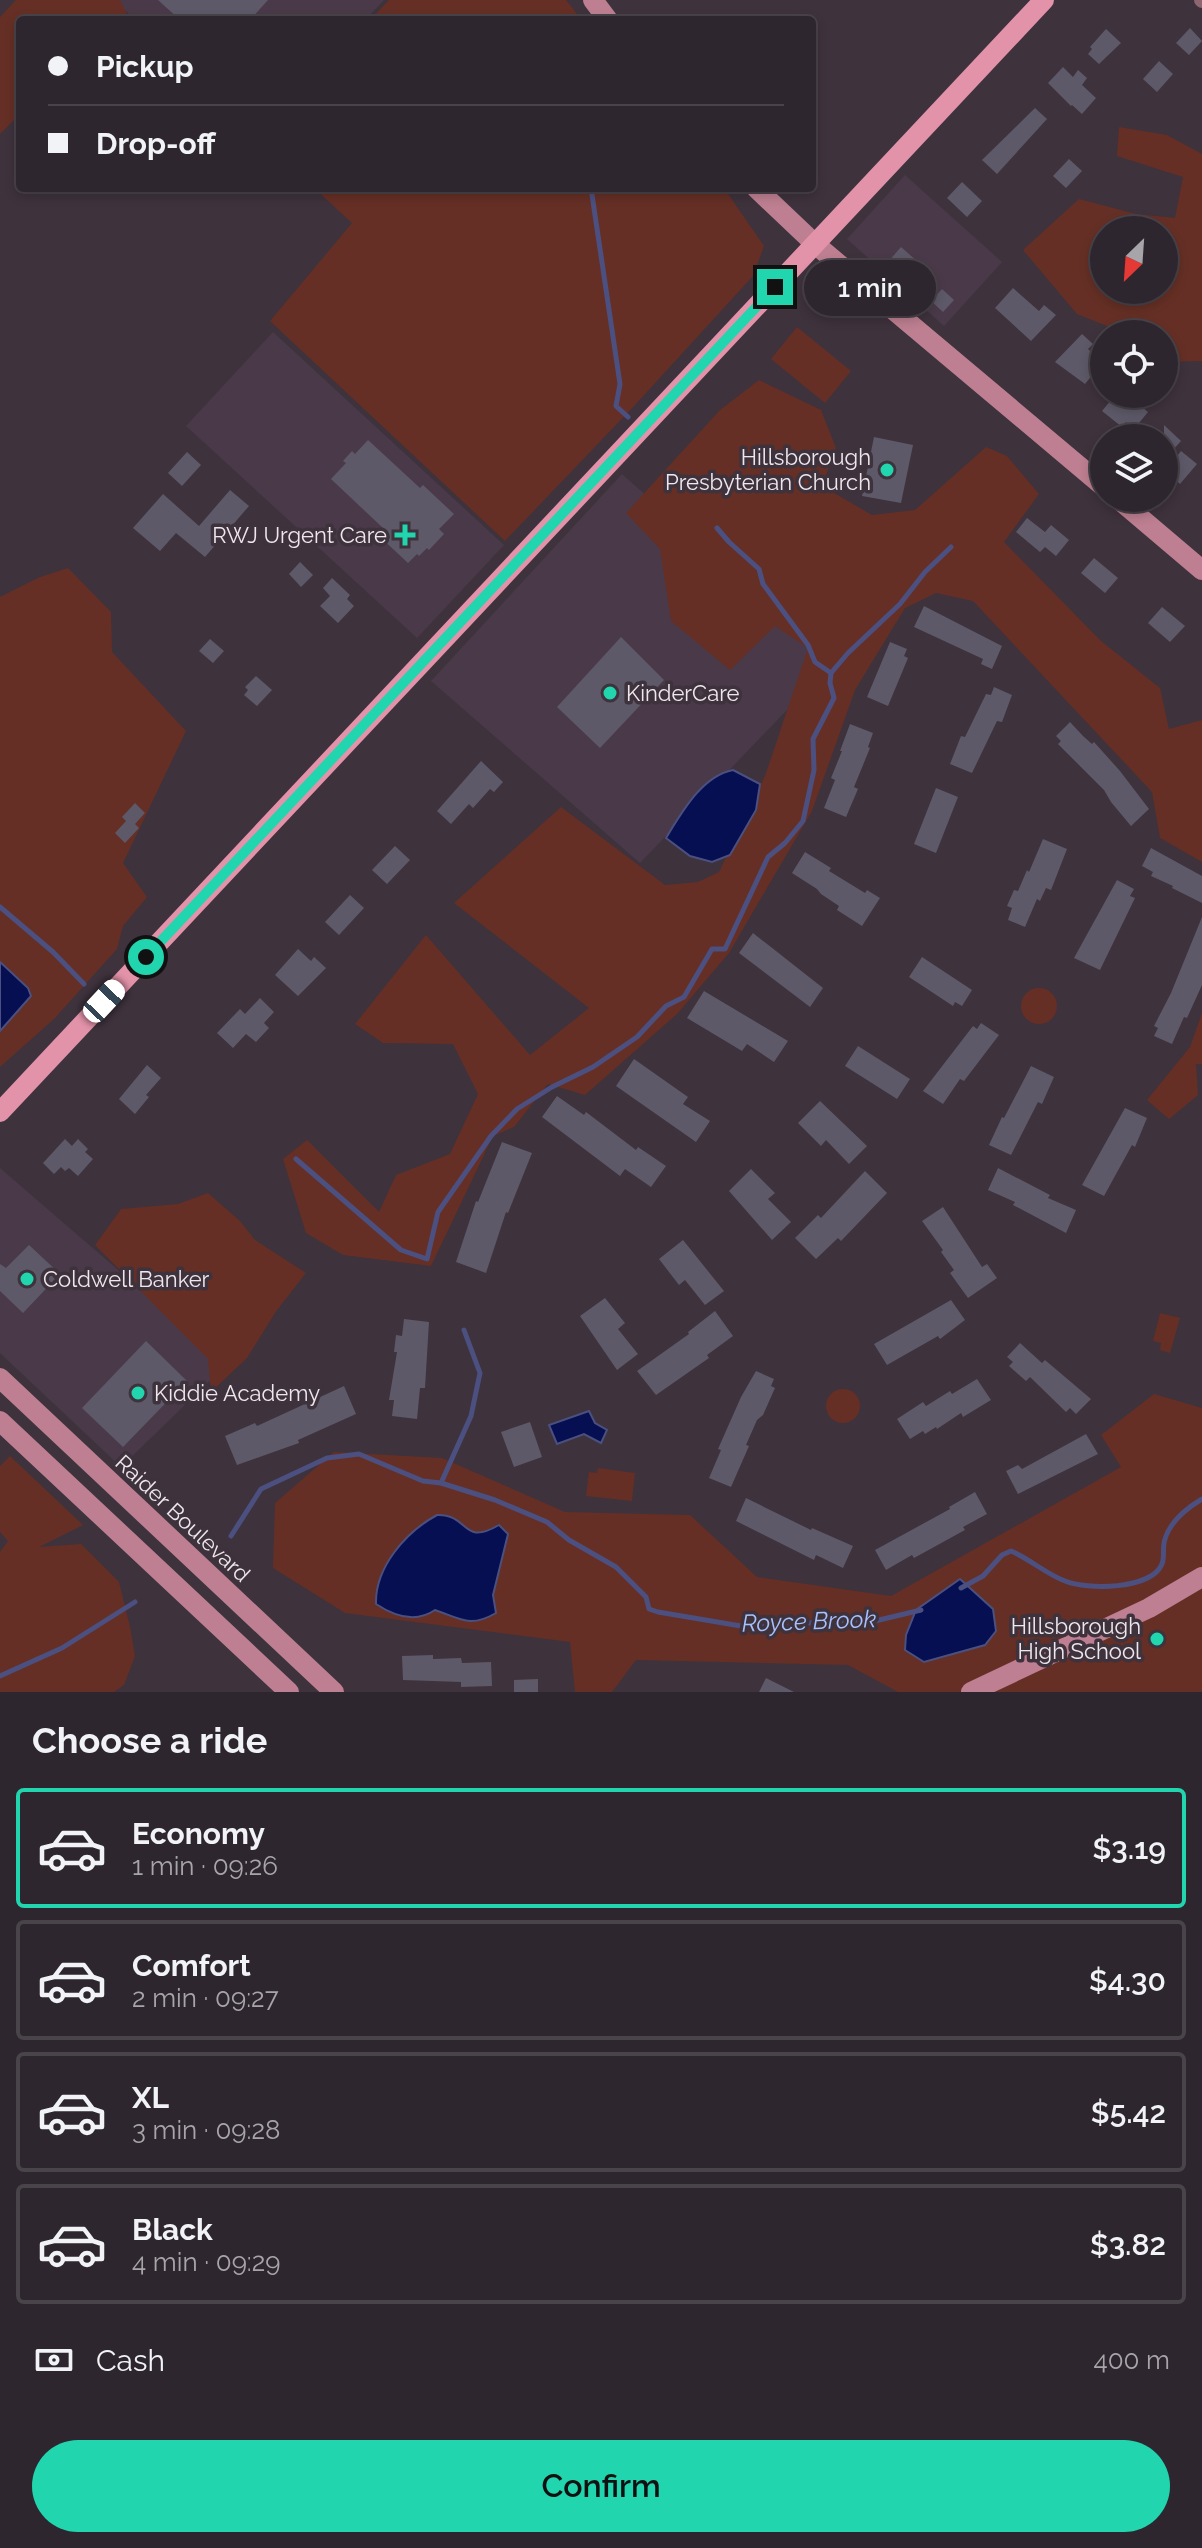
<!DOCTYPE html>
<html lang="en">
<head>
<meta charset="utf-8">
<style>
  :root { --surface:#2e262e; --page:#3a323a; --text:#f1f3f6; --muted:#a7a5aa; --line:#49434a; --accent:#21d5af }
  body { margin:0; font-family:Raleway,sans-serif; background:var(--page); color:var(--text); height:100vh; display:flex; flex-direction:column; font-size:30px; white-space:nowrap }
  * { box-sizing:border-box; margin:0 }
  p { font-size:26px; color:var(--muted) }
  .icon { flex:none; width:44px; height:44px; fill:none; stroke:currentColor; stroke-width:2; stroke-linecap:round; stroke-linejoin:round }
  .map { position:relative; height:1692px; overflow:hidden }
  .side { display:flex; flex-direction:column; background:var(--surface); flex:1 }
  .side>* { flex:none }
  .guide { position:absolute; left:16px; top:16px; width:800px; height:176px; border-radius:8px; box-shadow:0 4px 12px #0003,0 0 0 2px var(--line); display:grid; align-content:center; height:176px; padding:0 32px; background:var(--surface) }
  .needle { width:52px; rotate:205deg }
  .controls { position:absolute; left:1090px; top:216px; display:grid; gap:16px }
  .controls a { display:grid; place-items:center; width:88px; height:88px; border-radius:50%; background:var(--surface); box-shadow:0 4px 12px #0003,0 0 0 2px var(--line); font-size:40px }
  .end { position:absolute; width:36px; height:36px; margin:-18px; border:10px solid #21d5af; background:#111; box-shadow:0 0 0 4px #111 }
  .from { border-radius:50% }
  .bubble { position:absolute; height:56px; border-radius:28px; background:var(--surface); box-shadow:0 4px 12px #0003,0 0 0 2px var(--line); font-size:26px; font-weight:600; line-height:56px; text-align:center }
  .car { position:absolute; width:24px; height:48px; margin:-24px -12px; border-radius:10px; box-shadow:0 0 6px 2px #0007; background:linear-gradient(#fff 24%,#345 0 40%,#fff 0 76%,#345 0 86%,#fff 0) }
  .guide b { display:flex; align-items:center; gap:28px; height:76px; font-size:30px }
  .guide b+b { border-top:2px solid var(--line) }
  .guide i { width:20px; height:20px; background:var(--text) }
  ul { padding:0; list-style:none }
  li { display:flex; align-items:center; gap:24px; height:120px; margin:0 16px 12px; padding:0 16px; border:4px solid var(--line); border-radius:8px }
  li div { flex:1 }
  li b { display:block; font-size:30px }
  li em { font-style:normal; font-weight:600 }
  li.current { border-color:var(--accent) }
  li>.icon { width:72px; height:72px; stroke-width:1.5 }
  h2 { padding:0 32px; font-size:36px; line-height:96px }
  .pay { display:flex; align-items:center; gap:20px; height:88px; padding:0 32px; font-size:30px }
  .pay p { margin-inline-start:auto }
  .action { display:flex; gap:16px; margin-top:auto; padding:16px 32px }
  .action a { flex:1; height:92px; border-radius:48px; background:var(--accent); color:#111; font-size:32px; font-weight:600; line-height:92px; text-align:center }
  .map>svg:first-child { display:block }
  .built { fill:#4a3a49 }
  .green { fill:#652f25; fill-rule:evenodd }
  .water { fill:#050f51; stroke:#4b5080; stroke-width:2 }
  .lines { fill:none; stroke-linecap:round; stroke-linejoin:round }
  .stream { stroke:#4b5080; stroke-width:5 }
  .building { fill:#5d5968 }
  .street { stroke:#8d6671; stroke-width:14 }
  .secondary { stroke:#bd7f91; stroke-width:20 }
  .primary { stroke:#e292a9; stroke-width:20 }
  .route { stroke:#21d5af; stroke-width:10 }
  .poi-dot { fill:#21d5af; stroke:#3e323d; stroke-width:3 }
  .labels { text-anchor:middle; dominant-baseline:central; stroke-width:7; stroke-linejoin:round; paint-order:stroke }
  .poi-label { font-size:22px; fill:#eee7ed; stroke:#3e323d; text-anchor:end }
  .street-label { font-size:22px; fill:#eee7ed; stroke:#3e323d }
  .water-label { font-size:24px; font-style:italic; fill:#a8c1fc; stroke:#3e323d }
</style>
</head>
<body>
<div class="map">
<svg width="1202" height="1692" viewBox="0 0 1202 1692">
  <rect width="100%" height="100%" fill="#3e323d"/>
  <g class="built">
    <path d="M114 0H384L365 20H135Z"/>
    <path d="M905 175 1002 262 944 326 847 239Z"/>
    <path d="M273 332 504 545 417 638 186 426Z"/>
    <path d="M622 474 833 662 640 863 431 681Z"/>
    <path d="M0 1168 227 1364 121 1467 0 1353Z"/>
  </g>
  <g class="green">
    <path d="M16 0H120L130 20H20V114L0 134V17Z"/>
    <path d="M389 0H566L582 20H370Z"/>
    <path d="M1119 127 1167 135 1202 154V361L1164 362V334H1127L1077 314 1023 250 1079 199 1136 214 1175 218 1183 177 1117 156ZM1104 230H1164V290H1104Z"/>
    <path d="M314 188H724L764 246 753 276 635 405 505 541 270 321 352 223Z"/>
    <path d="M797 327 851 371 825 403 771 359Z"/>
    <path d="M759 380 821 410 836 448 822 486 872 515 915 510 986 447 1007 456 1039 494 1004 542 1101 641 1160 688 1169 729 1202 720V862L1160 838 1152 792 973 601 936 593 905 608 855 690 812 811 729 953 677 1014 585 1095 548 1084 514 1127 493 1136 431 1266 343 1255 306 1233 283 1159 307 1140 379 1212 396 1175 450 1154 478 1094 453 1044 383 1043 355 1024 426 935 530 1055 589 1008 454 903 561 807 665 885 698 882 719 872 765 776 808 648 775 626 730 670 671 621 660 549 626 513 720 410Z"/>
    <path d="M68 568 111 612 112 652 186 731 123 863 147 897 123 926 117 949 54 1019 0 1067V597L40 577Z"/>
    <circle cx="1039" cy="1006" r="18"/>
    <path d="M1202 1013V1064H1196L1198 1095 1169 1119 1147 1100 1190 1047Z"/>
    <path d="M208 1193 240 1221 255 1240 306 1273 277 1310 247 1358 211 1392 208 1359 95 1245 121 1209 178 1204Z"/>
    <path d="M1160 1313 1180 1318 1170 1353 1160 1350 1161 1343 1153 1341Z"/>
    <circle cx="843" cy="1406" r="17"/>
    <path d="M1154 1394 1202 1408V1692H898L848 1665 636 1660 612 1692H575L570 1642 345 1613 273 1568 275 1503 334 1452 442 1458 565 1512 690 1515 757 1577 891 1596 1121 1467 1101 1435Z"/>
    <path d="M10 1456 83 1525 39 1547 81 1544 119 1582 130 1627 135 1656 124 1685 114 1692H0V1552L8 1541 0 1532V1466Z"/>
    <path d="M598 1468 635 1473 632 1501 586 1496 589 1472 597 1473Z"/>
  </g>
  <g class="water">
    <path d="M733 770 760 784 756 810 730 855 712 862 690 856 666 838C682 812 702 776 733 770Z"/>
    <path d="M0 962 28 988 31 996 0 1031Z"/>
    <path d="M589 1411 595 1423 607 1430 601 1443 584 1434 557 1444 549 1425Z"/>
    <path d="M437 1515C470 1514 461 1547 499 1525L508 1534 493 1595 496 1613C470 1628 461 1619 435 1610 416 1623 394 1616 376 1604 375 1567 406 1532 437 1515Z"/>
    <path d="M960 1579 993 1609 996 1631 985 1645 924 1662 905 1650 906 1635 916 1610Z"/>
  </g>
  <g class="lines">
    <g class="stream">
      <path d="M591 188 620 384 616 406 628 417"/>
      <path d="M717 528 729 542 759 569 763 584 808 645 815 662 831 673"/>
      <path d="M0 907 53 952 84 984"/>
      <path d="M296 1159 401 1250 427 1259 438 1212 491 1136 517 1109 552 1087 593 1067 637 1037 666 1006 684 997 712 949H725L768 857 785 843 803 821 814 770 813 739 834 698 830 683 831 673 848 653 900 604 925 572 951 547"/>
      <path d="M441 1483 471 1416 480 1373 464 1330"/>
      <path d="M231 1536 261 1489 327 1458 359 1454 423 1481 441 1483 495 1500 547 1522 569 1540 616 1567 646 1597 649 1609 658 1612 741 1626 789 1627 820 1621H875L921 1610"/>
      <path d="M961 1588 983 1576 1002 1555 1011 1551C1030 1559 1046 1574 1065 1581 1087 1590 1151 1590 1162 1564 1165 1557 1162 1546 1165 1539 1170 1522 1187 1508 1202 1499"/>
      <path d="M0 1676 62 1648 135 1602"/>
    </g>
  </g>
  <g class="building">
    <path d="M158 0H268L250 20H180Z"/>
    <path d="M1190 28 1202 41 1189 55 1176 43Z"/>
    <path d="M1106 29 1121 43 1099 64 1088 54 1092 49 1090 47Z"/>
    <path d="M1159 61 1173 74 1157 92 1143 79Z"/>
    <path d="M1063 67 1073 77 1078 70 1087 78 1082 85 1096 98 1082 114 1072 105 1071 106 1048 83Z"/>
    <path d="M1035 108 1047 119 997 174 982 160Z"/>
    <path d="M1069 159 1082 171 1066 188 1053 176Z"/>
    <path d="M962 182 982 201 967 217 947 198Z"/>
    <path d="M901 247 926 269 913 284 888 262Z"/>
    <path d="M1013 288 1039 311 1044 305 1056 315 1031 341 995 308Z"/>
    <path d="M942 289 954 300 943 312 931 301Z"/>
    <path d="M1082 334 1093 344 1088 349 1103 362 1085 384 1055 362Z"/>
    <path d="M1116 394H1126L1148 412 1134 429 1126 422 1122 427 1102 411Z"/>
    <path d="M1164 425 1181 441 1164 460Z"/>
    <path d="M874 437 913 445 901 503 862 496Z"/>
    <path d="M368 440 420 488 423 485 454 514 439 529 444 534 429 550 427 548 419 556 417 554 408 563 377 534 383 528 331 479 346 463 343 461 352 451 355 454Z"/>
    <path d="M1181 451 1197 464 1180 484 1165 471Z"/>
    <path d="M187 452 201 465 182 486 168 473Z"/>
    <path d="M230 490 249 506 205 557 176 533 160 551 133 528 163 494 199 526Z"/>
    <path d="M1027 518 1045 532 1051 525 1069 540 1056 556 1045 547 1040 552 1016 532Z"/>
    <path d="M1094 558 1118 578 1105 593 1081 573Z"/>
    <path d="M300 562 313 575 301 587 289 574Z"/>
    <path d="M332 578 350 595 347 599 354 606 338 623 320 606 330 596 323 588Z"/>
    <path d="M924 606 1002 646 992 669 981 664 983 659 914 627Z"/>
    <path d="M1162 607 1185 626 1170 642 1148 623Z"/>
    <path d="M621 637 664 680 600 748 557 707Z"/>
    <path d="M210 639 224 651 213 663 199 651Z"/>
    <path d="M890 642 907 649 904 656 908 658 888 706 867 697Z"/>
    <path d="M256 676 272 690 257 706 244 695 248 690 245 687Z"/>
    <path d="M994 687 1012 695 1002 722 997 721 972 773 950 764 961 736 965 737 986 694 991 695Z"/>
    <path d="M1070 722 1083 736 1092 744 1094 742 1120 771 1149 809 1131 826 1111 802 1104 790 1058 744 1061 741 1056 736Z"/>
    <path d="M850 724 873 733 868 747 870 748 854 787 858 789 846 817 824 808 835 780 831 778 842 751H840Z"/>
    <path d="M481 761 503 782 494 792 490 789 473 808 469 804 451 824 437 811Z"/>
    <path d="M936 788 958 797 936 853 914 844Z"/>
    <path d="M135 803 145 813 135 824 139 828 125 843 115 833 126 821 122 817Z"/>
    <path d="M1043 839 1067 849 1051 890 1046 888 1040 901 1037 899 1025 927 1008 920 1012 908 1007 906 1014 890 1018 891 1027 870 1029 872Z"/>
    <path d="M395 846 410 860 387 884 372 870Z"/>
    <path d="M1151 848 1202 876V903L1172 888 1173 886 1151 876 1153 872 1142 866Z"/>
    <path d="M805 852 831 868 829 871 865 893 867 890 880 898 862 926 837 910 839 906 821 894 817 889 792 873Z"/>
    <path d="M1117 880 1134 889 1130 896 1135 898 1100 970 1074 958Z"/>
    <path d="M350 895 364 908 339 935 325 922Z"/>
    <path d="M1202 917V985L1187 1018 1184 1017 1172 1044 1154 1036 1158 1028 1154 1026 1171 993Z"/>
    <path d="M753 933 823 988 810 1007 739 953Z"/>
    <path d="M298 949 311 961 314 957 326 968 298 996 275 975Z"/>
    <path d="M922 957 972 990 962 1006 955 1002 953 1006 909 977Z"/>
    <path d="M704 991 788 1041 774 1062 747 1044 742 1051 687 1018Z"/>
    <path d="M260 998 274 1012 264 1023 269 1028 256 1042 246 1034 233 1048 217 1033 240 1009 245 1014Z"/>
    <path d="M981 1023 999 1035 964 1081 960 1079 943 1104 923 1091 973 1026 977 1029Z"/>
    <path d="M858 1046 910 1079 897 1099 845 1066Z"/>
    <path d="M634 1059 688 1097 683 1104 710 1121 696 1142 616 1086Z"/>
    <path d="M147 1065 161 1078 146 1095 149 1097 135 1114 119 1099Z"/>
    <path d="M1031 1066 1054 1077 1042 1104 1038 1102 1011 1155 989 1145 1002 1117 1004 1118Z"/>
    <path d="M557 1096 584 1115 586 1112 636 1150 638 1147 666 1166 651 1187 625 1169 620 1176 542 1117Z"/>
    <path d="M820 1101 867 1146 849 1164 826 1140 821 1146 798 1123Z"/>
    <path d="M1125 1108 1147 1118 1135 1147 1132 1145 1104 1196 1082 1185Z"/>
    <path d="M65 1139 72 1146 78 1139 88 1149 85 1152 93 1159 78 1176 69 1168 65 1171 61 1167 54 1174 43 1163Z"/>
    <path d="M502 1142 532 1153 508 1213 506 1212 486 1273 456 1262 476 1201 478 1202Z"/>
    <path d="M998 1168 1050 1195 1048 1198 1076 1210 1066 1233 1013 1205 1015 1202 988 1190Z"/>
    <path d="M751 1169 775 1193 768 1199 791 1222 772 1240 729 1191Z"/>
    <path d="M865 1171 887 1193 841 1241 838 1238 816 1259 795 1238 818 1215 821 1218Z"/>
    <path d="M943 1207 982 1267 987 1264 997 1278 968 1298 950 1273 954 1270 941 1252 943 1250 922 1221Z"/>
    <path d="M683 1240 724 1291 705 1305 685 1280 679 1285 659 1259Z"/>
    <path d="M29 1245 60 1274 23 1313 0 1291V1264L6 1268Z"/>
    <path d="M605 1298 625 1323 618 1329 638 1354 617 1370 580 1316Z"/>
    <path d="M951 1300 965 1320 940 1339 938 1336 887 1365 874 1344Z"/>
    <path d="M715 1311 733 1336 707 1355 709 1358 656 1395 637 1371 689 1334 688 1332Z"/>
    <path d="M404 1319 429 1322 425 1388H420L417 1419 392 1416 394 1400H389L397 1352H394L396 1335 402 1336Z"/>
    <path d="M146 1341 187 1381 123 1447 82 1408Z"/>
    <path d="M1020 1343 1042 1363 1045 1360 1091 1399 1076 1414 1070 1408 1066 1412 1030 1377 1026 1381 1009 1366 1013 1362 1007 1357Z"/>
    <path d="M756 1371 774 1379 771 1386 775 1388 763 1415 757 1420 746 1445 749 1446 731 1487 709 1478 721 1450 718 1449 741 1397Z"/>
    <path d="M977 1379 991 1400 963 1417 961 1413 937 1429 936 1427 925 1434 923 1431 910 1439 897 1419 923 1402 926 1406 950 1391 952 1394Z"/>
    <path d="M344 1386 356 1414 298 1440 299 1443 237 1465 225 1436 255 1423 257 1426Z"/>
    <path d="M530 1422 542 1457 514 1467 501 1432Z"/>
    <path d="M1086 1434 1098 1454 1018 1494 1006 1471 1018 1465 1022 1469Z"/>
    <path d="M975 1492 987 1514 963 1527 965 1530 914 1558 912 1555 886 1570 875 1550 950 1509 949 1507Z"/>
    <path d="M746 1498 811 1530 812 1528 853 1546 843 1568 816 1555 814 1560 736 1521Z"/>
    <path d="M433 1655V1659L461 1658 462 1663 491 1662 492 1686 461 1687V1682L403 1680 402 1656Z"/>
    <path d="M766 1678 794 1692H759Z"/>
    <path d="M538 1679V1692H514V1680Z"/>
  </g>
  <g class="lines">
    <path class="street" d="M1201 0 1202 1"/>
    <g class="secondary">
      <path d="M593 0 608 20"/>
      <path d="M756 188 815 244 1104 487"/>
      <path d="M1117 498 1202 570"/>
      <path d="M0 1378 334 1692"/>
      <path d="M0 1421 289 1692"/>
      <path d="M971 1692 1149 1608 1202 1577"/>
    </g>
    <path class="primary" d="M0 1112 1044 0"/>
  </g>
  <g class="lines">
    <path class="route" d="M146 957 775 287"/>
  </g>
  <g class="poi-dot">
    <circle cx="887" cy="470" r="8"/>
    <path d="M401 523h8v8h8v8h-8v8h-8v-8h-8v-8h8z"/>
    <circle cx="610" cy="693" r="8"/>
    <circle cx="27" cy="1279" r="8"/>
    <circle cx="138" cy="1393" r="8"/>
    <circle cx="1157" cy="1639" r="8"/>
  </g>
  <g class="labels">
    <g class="poi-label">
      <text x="871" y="457">Hillsborough<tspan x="871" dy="25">Presbyterian Church</tspan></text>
      <text x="387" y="535">RWJ Urgent Care</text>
      <text x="626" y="693" text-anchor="start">KinderCare</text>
      <text x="43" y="1279" text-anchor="start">Coldwell Banker</text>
      <text x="154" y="1393" text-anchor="start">Kiddie Academy</text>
      <text x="1141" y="1626">Hillsborough<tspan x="1141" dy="25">High School</tspan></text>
    </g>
    <g class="street-label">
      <text transform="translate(183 1518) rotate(43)">Raider Boulevard</text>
    </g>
    <g class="water-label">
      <text transform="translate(809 1621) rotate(-2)">Royce Brook</text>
    </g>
  </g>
</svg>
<div class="controls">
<a><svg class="needle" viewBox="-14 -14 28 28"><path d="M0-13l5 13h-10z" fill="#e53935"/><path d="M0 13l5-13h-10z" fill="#a7a5aa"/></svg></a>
<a><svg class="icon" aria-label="locate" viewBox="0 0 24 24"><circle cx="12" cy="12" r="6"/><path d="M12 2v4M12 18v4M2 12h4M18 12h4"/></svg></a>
<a><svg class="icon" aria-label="layers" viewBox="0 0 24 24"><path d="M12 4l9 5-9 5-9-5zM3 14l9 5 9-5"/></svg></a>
</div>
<i class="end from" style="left:146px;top:957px"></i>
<i class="end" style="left:775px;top:287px"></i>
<div class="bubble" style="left:804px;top:260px;width:132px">1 min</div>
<i class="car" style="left:104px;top:1001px;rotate:43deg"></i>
<div class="guide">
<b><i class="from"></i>Pickup</b>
<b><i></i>Drop-off</b>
</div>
</div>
<section class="side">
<h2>Choose a ride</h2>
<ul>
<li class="current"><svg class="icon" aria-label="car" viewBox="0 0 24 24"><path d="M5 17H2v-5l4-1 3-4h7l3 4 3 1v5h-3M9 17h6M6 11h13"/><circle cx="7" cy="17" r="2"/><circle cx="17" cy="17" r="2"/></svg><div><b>Economy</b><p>1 min · 09:26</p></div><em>$3.19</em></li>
<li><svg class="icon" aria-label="car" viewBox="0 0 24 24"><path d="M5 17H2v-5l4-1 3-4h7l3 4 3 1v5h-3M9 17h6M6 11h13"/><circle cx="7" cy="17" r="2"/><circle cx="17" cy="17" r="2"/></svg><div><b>Comfort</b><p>2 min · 09:27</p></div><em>$4.30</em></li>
<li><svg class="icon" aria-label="car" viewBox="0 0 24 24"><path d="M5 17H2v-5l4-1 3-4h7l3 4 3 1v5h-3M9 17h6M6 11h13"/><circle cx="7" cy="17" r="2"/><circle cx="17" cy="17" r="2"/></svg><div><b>XL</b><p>3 min · 09:28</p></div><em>$5.42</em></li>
<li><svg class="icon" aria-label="car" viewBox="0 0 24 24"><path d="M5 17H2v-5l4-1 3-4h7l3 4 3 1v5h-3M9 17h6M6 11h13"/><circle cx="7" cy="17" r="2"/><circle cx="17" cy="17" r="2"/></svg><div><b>Black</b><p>4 min · 09:29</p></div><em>$3.82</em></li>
</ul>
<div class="pay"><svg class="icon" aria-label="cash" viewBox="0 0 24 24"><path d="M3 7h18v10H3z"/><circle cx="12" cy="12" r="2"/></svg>Cash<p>400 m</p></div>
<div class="action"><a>Confirm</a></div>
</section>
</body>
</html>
